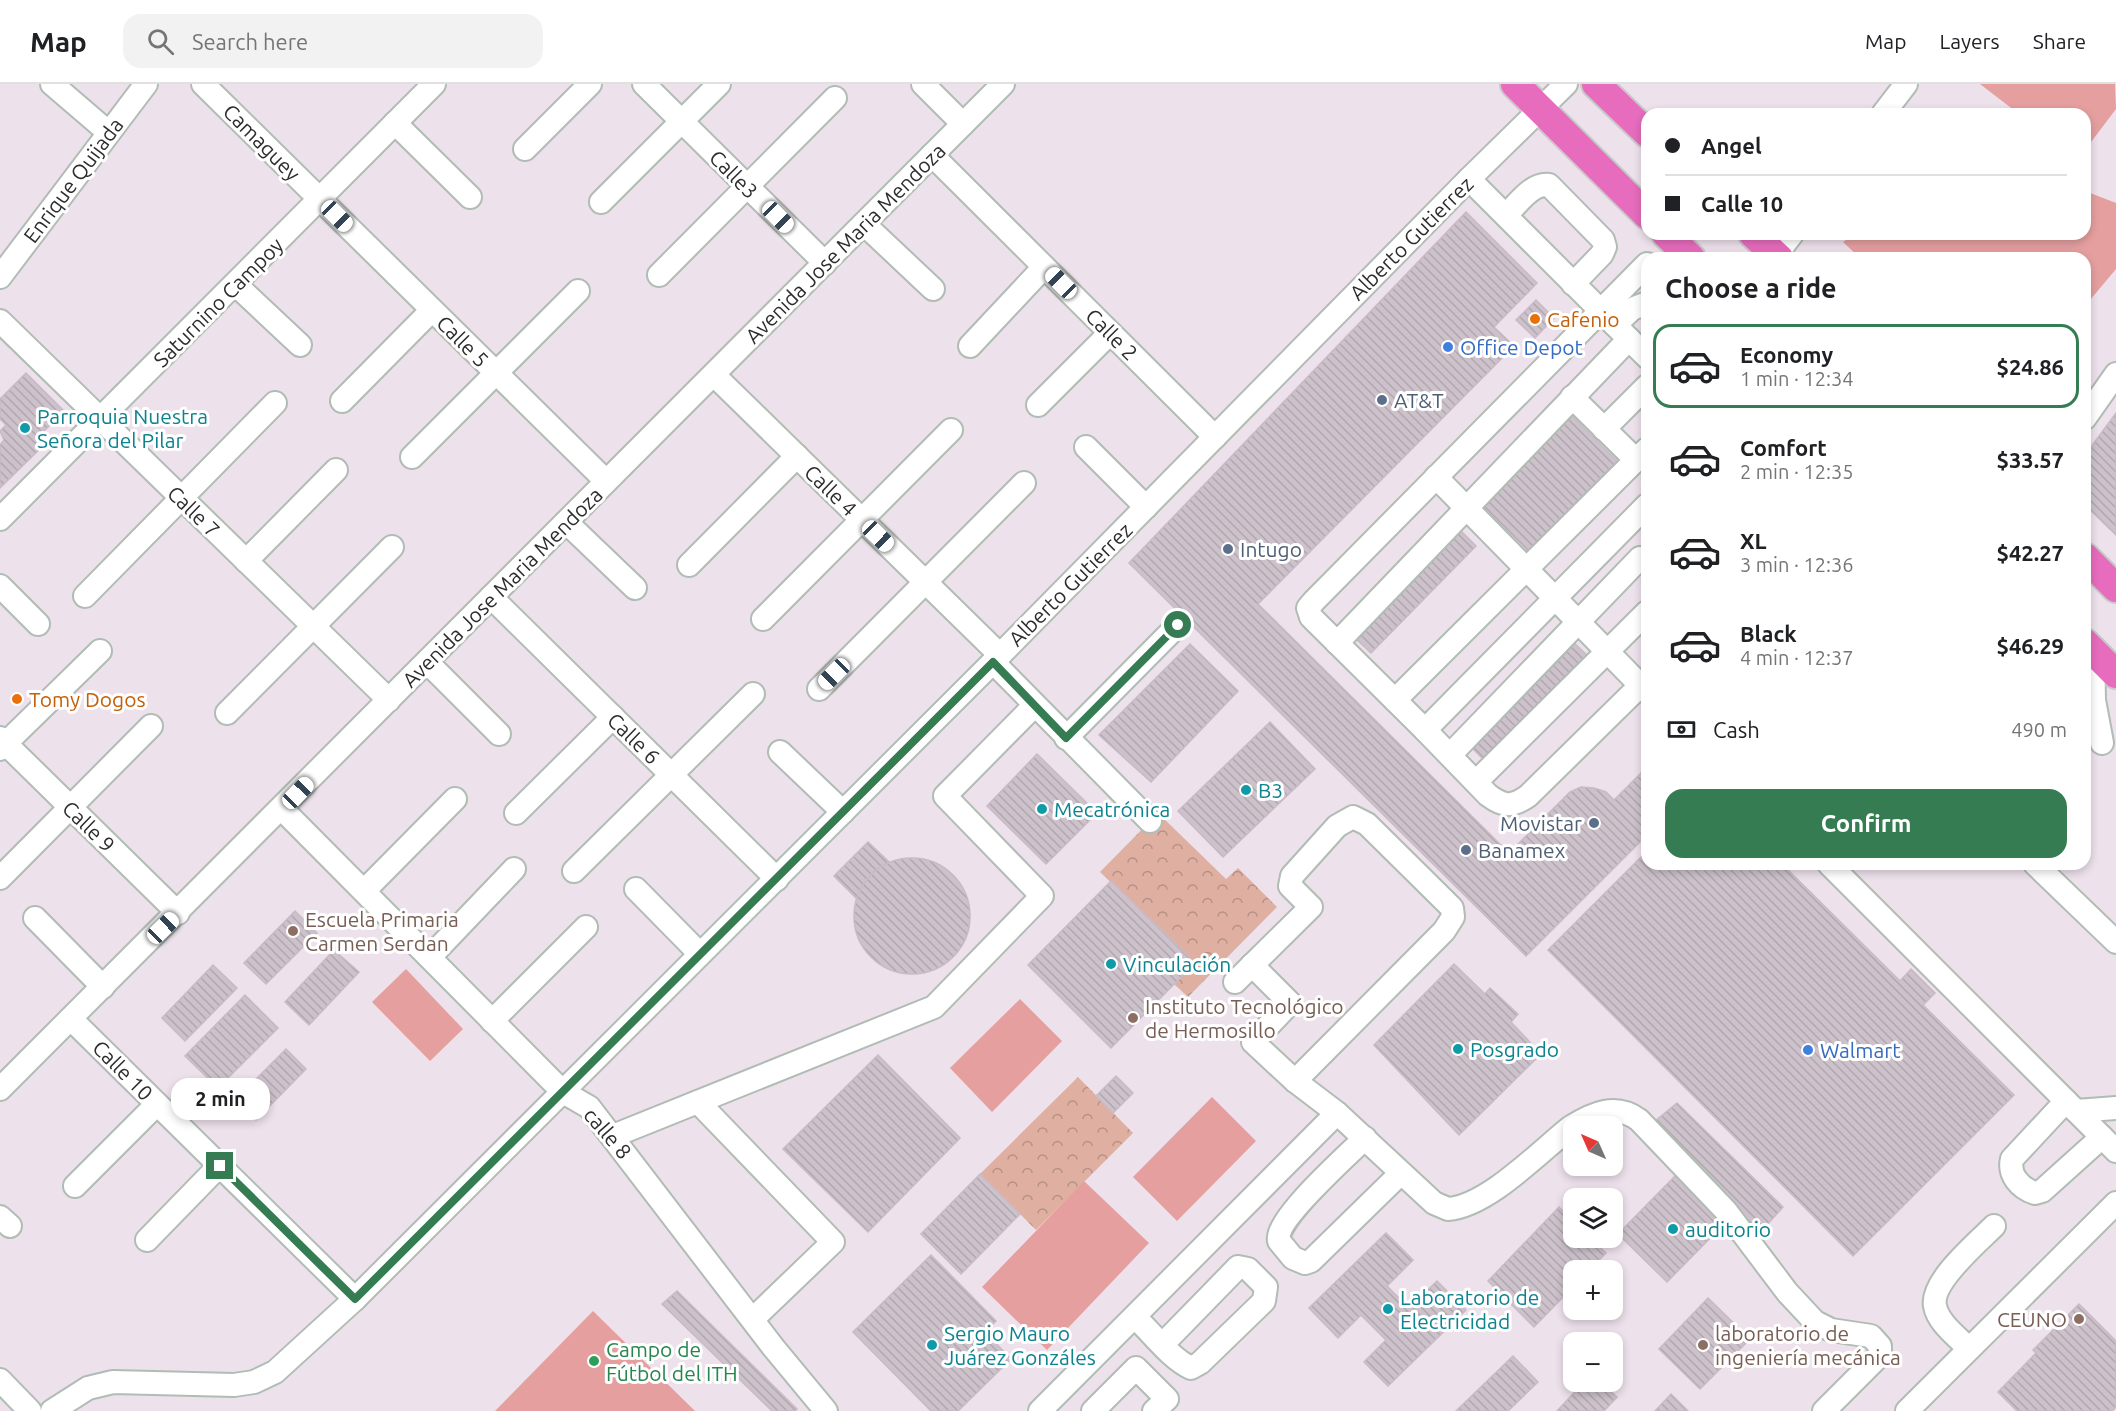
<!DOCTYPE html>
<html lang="en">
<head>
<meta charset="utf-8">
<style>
  :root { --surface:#fff; --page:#f2f2f2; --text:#202124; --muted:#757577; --line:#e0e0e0; --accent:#357c53 }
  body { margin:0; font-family:Ubuntu,sans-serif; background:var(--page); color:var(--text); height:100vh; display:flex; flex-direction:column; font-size:22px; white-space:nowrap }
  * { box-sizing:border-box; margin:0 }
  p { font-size:20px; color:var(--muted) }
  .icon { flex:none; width:33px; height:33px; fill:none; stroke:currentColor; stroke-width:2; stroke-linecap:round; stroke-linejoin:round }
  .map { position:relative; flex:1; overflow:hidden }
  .sheet { position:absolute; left:1641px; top:168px; width:450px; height:618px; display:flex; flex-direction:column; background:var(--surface); border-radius:18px; box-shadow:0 3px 9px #0003 }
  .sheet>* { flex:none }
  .banner { position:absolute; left:1641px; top:24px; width:450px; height:132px; border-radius:18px; box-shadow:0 3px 9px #0003; display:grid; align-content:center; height:132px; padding:0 24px; background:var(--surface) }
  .needle { width:39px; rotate:315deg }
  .tools { position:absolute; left:1563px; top:1032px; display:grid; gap:12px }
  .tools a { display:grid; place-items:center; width:60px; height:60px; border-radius:12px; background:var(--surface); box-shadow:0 3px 9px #0003; font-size:30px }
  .end { position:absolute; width:27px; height:27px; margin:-14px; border:8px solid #357c53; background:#fff; box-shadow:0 0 0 3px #fff }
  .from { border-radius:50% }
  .bubble { position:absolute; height:42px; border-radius:18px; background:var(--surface); box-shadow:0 3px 9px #0003; font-size:20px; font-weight:700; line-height:42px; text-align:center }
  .car { position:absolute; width:18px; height:36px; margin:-18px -9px; border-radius:8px; box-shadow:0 0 4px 2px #0007; background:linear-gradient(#fff 24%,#345 0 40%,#fff 0 76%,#345 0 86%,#fff 0) }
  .banner b { display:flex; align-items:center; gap:21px; height:57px; font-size:22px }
  .banner b+b { border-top:2px solid var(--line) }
  .banner i { width:15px; height:15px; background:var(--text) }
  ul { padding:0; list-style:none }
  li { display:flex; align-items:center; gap:18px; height:84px; margin:0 12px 9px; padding:0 12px; border:3px solid transparent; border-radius:18px }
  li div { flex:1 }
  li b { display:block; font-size:22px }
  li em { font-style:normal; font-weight:700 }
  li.on { border-color:var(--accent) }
  li>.icon { width:54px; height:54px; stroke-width:1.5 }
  h2 { padding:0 24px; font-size:27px; line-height:72px }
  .pay { display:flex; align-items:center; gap:15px; height:66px; padding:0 24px; font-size:22px }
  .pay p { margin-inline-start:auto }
  .cta { display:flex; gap:12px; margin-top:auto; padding:12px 24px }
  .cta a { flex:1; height:69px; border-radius:18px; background:var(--accent); color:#fff; font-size:24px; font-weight:700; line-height:69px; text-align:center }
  header { display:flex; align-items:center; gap:36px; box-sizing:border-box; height:84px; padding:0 30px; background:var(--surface); border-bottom:2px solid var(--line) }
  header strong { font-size:28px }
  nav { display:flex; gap:33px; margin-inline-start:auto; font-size:21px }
  .search { width:420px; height:54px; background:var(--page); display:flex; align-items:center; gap:15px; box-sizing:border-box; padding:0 21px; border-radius:18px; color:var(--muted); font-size:22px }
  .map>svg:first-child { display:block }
  .park { fill:url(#park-crowns) }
  .pitch { fill:#e59f9f }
  .building { fill:url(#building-back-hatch); stroke:#c9bac6; stroke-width:1.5 }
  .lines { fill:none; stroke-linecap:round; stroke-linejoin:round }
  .minor-casing { stroke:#b1bcb5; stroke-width:26 }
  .major-casing { stroke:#c8c8c8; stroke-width:32 }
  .minor { stroke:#fff; stroke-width:22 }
  .major { stroke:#e76cbd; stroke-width:28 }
  .route { stroke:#357c53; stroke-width:8 }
  .food-dot { fill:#e8710a; stroke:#fff; stroke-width:2 }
  .shop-dot { fill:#3f7fe0; stroke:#fff; stroke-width:2 }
  .service-dot { fill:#5c6f8a; stroke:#fff; stroke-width:2 }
  .culture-dot { fill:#0f9aa8; stroke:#fff; stroke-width:2 }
  .education-dot { fill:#8d6e63; stroke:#fff; stroke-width:2 }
  .leisure-dot { fill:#2e9e5b; stroke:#fff; stroke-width:2 }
  .labels { text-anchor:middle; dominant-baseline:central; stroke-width:6; stroke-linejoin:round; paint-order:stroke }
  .street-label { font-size:21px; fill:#2d2d2d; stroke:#fff }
  .food-label { font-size:21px; fill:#c56008; stroke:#fff; text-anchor:start }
  .shop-label { font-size:21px; fill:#366cbe; stroke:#fff; text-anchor:start }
  .service-label { font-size:21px; fill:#4e5e75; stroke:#fff; text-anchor:start }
  .culture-label { font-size:21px; fill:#0d838f; stroke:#fff; text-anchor:start }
  .education-label { font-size:21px; fill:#785e54; stroke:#fff; text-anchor:start }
  .leisure-label { font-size:21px; fill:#27864d; stroke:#fff; text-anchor:start }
</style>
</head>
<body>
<header>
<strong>Map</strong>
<div class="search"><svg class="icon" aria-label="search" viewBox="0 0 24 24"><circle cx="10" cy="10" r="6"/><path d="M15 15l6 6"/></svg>Search here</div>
<nav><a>Map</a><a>Layers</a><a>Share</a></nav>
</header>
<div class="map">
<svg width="2116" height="1327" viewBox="0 0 2116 1327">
  <defs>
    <pattern id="park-crowns" width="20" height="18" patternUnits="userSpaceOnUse" patternTransform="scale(1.5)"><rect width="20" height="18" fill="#dfb0a2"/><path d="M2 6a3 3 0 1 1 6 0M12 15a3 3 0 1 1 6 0" fill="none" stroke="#b59084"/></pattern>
    <pattern id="building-back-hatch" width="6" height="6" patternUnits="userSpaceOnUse" patternTransform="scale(1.5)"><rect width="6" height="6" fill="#cdc2cb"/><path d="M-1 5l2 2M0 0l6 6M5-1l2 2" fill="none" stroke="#b0a7af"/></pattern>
  </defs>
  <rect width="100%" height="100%" fill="#ede1eb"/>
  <g class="park">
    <path d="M1158 729 1226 795 1238 784 1277 823 1188 913 1174 900 1194 879 1100 788Z"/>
    <path d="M1078 993 1133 1049 1036 1146 980 1090Z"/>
  </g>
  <g class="pitch">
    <path d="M1980 0H2115L2116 25 2085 66V30H2019Z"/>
    <path d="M2085 107 2116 119V185L2085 222V174H1860L1843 158 1855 150H2085Z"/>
    <path d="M406 885 463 945 430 977 372 918Z"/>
    <path d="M1020 915 1062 957 992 1028 950 984Z"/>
    <path d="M1212 1013 1256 1057 1177 1137 1133 1093Z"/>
    <path d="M1084 1097 1149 1159 1047 1266 982 1203Z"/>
    <path d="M593 1227 695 1327H495Z"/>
  </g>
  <g class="building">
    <path d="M1466 128 1537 199 1494 243 1514 262 1258 520 1509 769 1570 708 1581 703 1594 704 1606 708 1614 716 1647 683V751L1526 872 1129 479Z"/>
    <path d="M1536 216 1554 234 1535 254 1516 236Z"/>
    <path d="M26 289 64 327 43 348 50 355 0 404V361L4 356 0 347 6 341 0 335V315Z"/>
    <path d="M2116 329V451L2085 421V371Z"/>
    <path d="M1570 330 1617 377 1528 467 1480 420Z"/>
    <path d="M1459 445 1476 462 1371 569 1354 553Z"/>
    <path d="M1572 557 1589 573 1485 677 1468 660Z"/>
    <path d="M1190 560 1238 607 1151 698 1099 651Z"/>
    <path d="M1270 638 1315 685 1223 773 1178 727Z"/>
    <path d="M1037 670 1097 729 1046 780 987 722Z"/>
    <path d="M868 758 889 778 873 788 861 804 857 815 834 792Z"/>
    <path d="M1647 767V780H1782L1900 897 1911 885 1935 909 1923 921 2014 1011 1853 1172 1548 866Z"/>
    <circle cx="912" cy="832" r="58"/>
    <path d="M1111 797 1195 879 1111 964 1028 881Z"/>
    <path d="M295 827 317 849 266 900 244 879Z"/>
    <path d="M334 866 359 888 309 941 285 918Z"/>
    <path d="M1454 880 1485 910 1490 904 1518 930 1511 938 1541 970 1459 1051 1374 961Z"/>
    <path d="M213 881 237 904 185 957 162 934Z"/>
    <path d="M245 911 278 944 218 1004 185 972Z"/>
    <path d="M286 965 306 985 256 1036 235 1016Z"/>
    <path d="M878 971 960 1054 868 1148 783 1065Z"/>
    <path d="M1116 992 1133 1009 1113 1029 1096 1012Z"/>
    <path d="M1677 1019 1783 1123 1758 1151 1649 1042Z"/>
    <path d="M980 1090 1020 1130 961 1190 921 1150Z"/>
    <path d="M1676 1091 1725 1139 1667 1198 1618 1150Z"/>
    <path d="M1559 1123 1574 1138V1154H1590L1606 1169 1589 1186H1574V1202L1534 1243 1488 1197Z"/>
    <path d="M1386 1149 1413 1176 1387 1202 1409 1224 1437 1197 1466 1226 1388 1302 1364 1278 1386 1256 1361 1231 1338 1254 1309 1224Z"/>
    <path d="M931 1171 996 1237 985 1248 1011 1275 958 1327H931L853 1248Z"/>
    <path d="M677 1207 797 1325 795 1327H772L662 1220Z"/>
    <path d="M1708 1214 1750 1255 1700 1305 1659 1265Z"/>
    <path d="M2079 1220 2116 1257V1323L2112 1327H2017L1998 1308 2036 1269 2033 1266Z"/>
    <path d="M1513 1272 1538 1298 1508 1327H1456Z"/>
    <path d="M1584 1298H1600L1617 1313 1604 1327H1557Z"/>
    <path d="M1671 1310 1688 1327H1655Z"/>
  </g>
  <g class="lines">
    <defs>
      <g id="minor">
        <path d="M52 0 108 48"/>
        <path d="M203 0 606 397"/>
        <path d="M644 0 825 179"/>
        <path d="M923 0 963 40"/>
        <path d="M1883 30 1906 0"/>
        <path d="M395 39 470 113"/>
        <path d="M525 65 590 0"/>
        <path d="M932 71 1215 353"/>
        <path d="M1469 95 1647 273"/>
        <path d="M601 118 719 0"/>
        <path d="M1506 131C1518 120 1531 99 1549 101L1603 156 1605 163 1602 170 1573 200"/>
        <path d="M864 140 933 205"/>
        <path d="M1776 171 1792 150"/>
        <path d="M1647 180 1314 517 1308 524 1311 533 1425 646 1647 421"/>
        <path d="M659 191 835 14"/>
        <path d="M0 193 146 0"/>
        <path d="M235 200 300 261"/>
        <path d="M0 237 389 616"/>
        <path d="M1615 241 1632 225 1647 219"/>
        <path d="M970 262 1044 183"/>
        <path d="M714 291 1000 571"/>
        <path d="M1572 313 1636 376"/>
        <path d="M342 317 432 226"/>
        <path d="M1038 321 1110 249"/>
        <path d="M2085 334 2116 290"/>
        <path d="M1604 345 1647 302"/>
        <path d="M1086 363 1146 423"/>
        <path d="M412 373 578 207"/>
        <path d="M1436 393 1647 608"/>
        <path d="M0 435 434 0"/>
        <path d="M566 438 635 504"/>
        <path d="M246 477 336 386"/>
        <path d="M689 481 797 372"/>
        <path d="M0 502 38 540"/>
        <path d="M85 512 275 319"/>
        <path d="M491 513 777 795"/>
        <path d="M763 535 951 346"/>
        <path d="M1337 559 1629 255"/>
        <path d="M2093 567 2094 616 2102 659"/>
        <path d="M427 578 499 650"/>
        <path d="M993 578 1150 737"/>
        <path d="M819 605 1024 399"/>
        <path d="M1395 616 1647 365"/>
        <path d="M227 629 392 463"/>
        <path d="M1425 646 1488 711C1504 723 1512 723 1528 712L1647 595"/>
        <path d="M0 654 178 829"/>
        <path d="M1066 654 1178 541"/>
        <path d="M0 665 100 567"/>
        <path d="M780 668 843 728"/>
        <path d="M1450 671 1640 474"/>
        <path d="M1476 698 1647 528"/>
        <path d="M282 725 563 1008 589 1023 773 1263 826 1327"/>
        <path d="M516 729 613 633"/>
        <path d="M1829 780 2116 1067"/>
        <path d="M2035 780 2116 858"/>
        <path d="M574 787 753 610"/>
        <path d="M0 794 151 642"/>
        <path d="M636 805 700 870"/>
        <path d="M364 807 455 715"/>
        <path d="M35 834 103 903"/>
        <path d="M430 873 514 785"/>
        <path d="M1235 898 1311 823 1290 802 1292 792 1337 742 1353 733 1367 740 1452 824 1453 833 1444 847 1295 997"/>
        <path d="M71 935 355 1215"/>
        <path d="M492 937 586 843"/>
        <path d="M0 1005 1003 0"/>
        <path d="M2066 1017 2012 1075C2008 1091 2020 1104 2035 1109L2042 1107 2102 1053"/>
        <path d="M698 1018 833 1158 753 1235"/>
        <path d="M2076 1027 2116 1024"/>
        <path d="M1337 1029 1434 1119 1448 1125C1488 1122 1539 1068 1571 1043 1594 1029 1616 1019 1639 1036L1726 1127 1787 1208 1815 1238 1831 1246 1871 1252 1880 1262V1271L1824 1327"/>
        <path d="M613 1052 934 923 1042 812 945 712 1034 622"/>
        <path d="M1365 1054C1348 1071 1274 1136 1279 1157L1293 1174 1305 1179 1311 1177 1401 1089"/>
        <path d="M75 1102 157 1020"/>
        <path d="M0 1133 10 1142"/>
        <path d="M147 1156 220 1081"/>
        <path d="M1135 1233C1152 1249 1170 1274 1191 1284L1200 1279 1264 1217 1266 1203 1248 1185 1238 1183 1163 1260"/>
        <path d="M1969 1265C1958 1253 1938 1239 1935 1222 1930 1198 1978 1158 1994 1142"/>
        <path d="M0 1296 30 1327"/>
        <path d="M52 1327 88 1304 113 1298 234 1301 254 1298 275 1288 355 1215 1000 571 1469 95 1566 0"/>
        <path d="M1040 1327 1337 1029 1295 997 1253 958 1290 919 1252 881"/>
        <path d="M1093 1327 1136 1284 1167 1315 1154 1327"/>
        <path d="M1907 1327 2116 1119"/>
      </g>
      <g id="major">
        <path d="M1515 0 1647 131"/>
        <path d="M1596 0 1647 49"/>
        <path d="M1666 150 1691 174"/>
        <path d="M1753 150 1779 174"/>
        <path d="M2085 473 2116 504"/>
        <path d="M2085 559 2116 590"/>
      </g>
    </defs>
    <use href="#minor" class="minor-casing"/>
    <use href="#major" class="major-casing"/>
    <use href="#minor" class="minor"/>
    <use href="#major" class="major"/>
  </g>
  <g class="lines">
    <path class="route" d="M220 1082 355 1215 993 578 1066 654 1178 541"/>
  </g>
  <g class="food-dot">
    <circle cx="1535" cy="235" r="6"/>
    <circle cx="17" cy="615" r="6"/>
  </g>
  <g class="shop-dot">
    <circle cx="1448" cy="263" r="6"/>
    <circle cx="1808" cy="966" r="6"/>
  </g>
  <g class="service-dot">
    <circle cx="1382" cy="316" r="6"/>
    <circle cx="1228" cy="465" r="6"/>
    <circle cx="1594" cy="739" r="6"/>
    <circle cx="1466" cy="766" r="6"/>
  </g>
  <g class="culture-dot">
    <circle cx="25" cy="344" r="6"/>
    <circle cx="1246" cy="706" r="6"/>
    <circle cx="1042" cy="725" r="6"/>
    <circle cx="1111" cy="880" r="6"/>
    <circle cx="1458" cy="965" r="6"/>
    <circle cx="1673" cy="1145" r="6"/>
    <circle cx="1388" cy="1225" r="6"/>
    <circle cx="932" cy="1261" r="6"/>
  </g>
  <g class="education-dot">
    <circle cx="293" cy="847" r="6"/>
    <circle cx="1133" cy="934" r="6"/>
    <circle cx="2079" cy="1235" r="6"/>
    <circle cx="1703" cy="1261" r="6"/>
  </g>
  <circle class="leisure-dot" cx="594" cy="1277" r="6"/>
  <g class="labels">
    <g class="street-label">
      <text transform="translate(262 58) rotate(45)">Camaguey</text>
      <text transform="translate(734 90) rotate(45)">Calle3</text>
      <text transform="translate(73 96) rotate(-53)">Enrique Quijada</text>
      <text transform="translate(1411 154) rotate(-45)">Alberto Gutierrez</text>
      <text transform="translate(845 159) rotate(-45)">Avenida Jose Maria Mendoza</text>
      <text transform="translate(218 218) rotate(-45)">Saturnino Campoy</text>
      <text transform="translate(1112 250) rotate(45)">Calle 2</text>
      <text transform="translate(463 257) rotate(45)">Calle 5</text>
      <text transform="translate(831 406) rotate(44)">Calle 4</text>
      <text transform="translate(194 427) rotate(44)">Calle 7</text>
      <text transform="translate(1070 500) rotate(-45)">Alberto Gutierrez</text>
      <text transform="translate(502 503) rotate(-45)">Avenida Jose Maria Mendoza</text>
      <text transform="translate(634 654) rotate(44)">Calle 6</text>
      <text transform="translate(89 742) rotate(44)">Calle 9</text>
      <text transform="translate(123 986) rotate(45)">Calle 10</text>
      <text transform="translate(608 1049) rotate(49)">calle 8</text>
    </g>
    <g class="food-label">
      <text x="1547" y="235">Cafenio</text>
      <text x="29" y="615">Tomy Dogos</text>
    </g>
    <g class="shop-label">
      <text x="1460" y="263">Office Depot</text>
      <text x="1820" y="966">Walmart</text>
    </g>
    <g class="service-label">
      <text x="1394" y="316">AT&amp;T</text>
      <text x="1240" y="465">Intugo</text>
      <text x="1582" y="739" text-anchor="end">Movistar</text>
      <text x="1478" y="766">Banamex</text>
    </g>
    <g class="culture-label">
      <text x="37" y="332">Parroquia Nuestra<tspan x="37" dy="24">Señora del Pilar</tspan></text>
      <text x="1258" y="706">B3</text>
      <text x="1054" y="725">Mecatrónica</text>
      <text x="1123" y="880">Vinculación</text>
      <text x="1470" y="965">Posgrado</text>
      <text x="1685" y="1145">auditorio</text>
      <text x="1400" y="1213">Laboratorio de<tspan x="1400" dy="24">Electricidad</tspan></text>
      <text x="944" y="1249">Sergio Mauro<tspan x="944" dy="24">Juárez Gonzáles</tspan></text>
    </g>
    <g class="education-label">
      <text x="305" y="835">Escuela Primaria<tspan x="305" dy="24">Carmen Serdan</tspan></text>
      <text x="1145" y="922">Instituto Tecnológico<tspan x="1145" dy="24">de Hermosillo</tspan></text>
      <text x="2067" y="1235" text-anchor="end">CEUNO</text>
      <text x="1715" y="1249">laboratorio de<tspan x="1715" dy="24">ingeniería mecánica</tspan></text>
    </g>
    <g class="leisure-label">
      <text x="606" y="1265">Campo de<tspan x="606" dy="24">Fútbol del ITH</tspan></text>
    </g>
  </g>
</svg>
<div class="tools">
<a><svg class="needle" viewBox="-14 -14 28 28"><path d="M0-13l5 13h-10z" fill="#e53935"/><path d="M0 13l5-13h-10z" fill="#757577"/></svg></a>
<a><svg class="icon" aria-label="layers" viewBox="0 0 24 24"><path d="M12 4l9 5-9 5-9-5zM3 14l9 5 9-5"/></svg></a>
<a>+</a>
<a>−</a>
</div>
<i class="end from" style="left:1178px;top:541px"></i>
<i class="end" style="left:220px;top:1082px"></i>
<div class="bubble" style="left:171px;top:994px;width:99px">2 min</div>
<i class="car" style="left:337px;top:132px;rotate:135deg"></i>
<i class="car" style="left:778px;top:133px;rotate:135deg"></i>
<i class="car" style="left:1061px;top:199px;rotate:315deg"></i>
<i class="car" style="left:878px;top:452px;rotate:134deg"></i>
<i class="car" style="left:834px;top:590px;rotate:225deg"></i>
<i class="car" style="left:298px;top:709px;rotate:44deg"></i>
<i class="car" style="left:163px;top:844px;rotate:46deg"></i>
<div class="banner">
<b><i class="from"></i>Angel</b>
<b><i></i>Calle 10</b>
</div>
<section class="sheet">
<h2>Choose a ride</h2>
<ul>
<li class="on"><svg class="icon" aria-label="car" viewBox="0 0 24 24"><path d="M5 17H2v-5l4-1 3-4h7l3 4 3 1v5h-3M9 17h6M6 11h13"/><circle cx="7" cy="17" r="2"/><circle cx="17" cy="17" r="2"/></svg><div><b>Economy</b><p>1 min · 12:34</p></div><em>$24.86</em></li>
<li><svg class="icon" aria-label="car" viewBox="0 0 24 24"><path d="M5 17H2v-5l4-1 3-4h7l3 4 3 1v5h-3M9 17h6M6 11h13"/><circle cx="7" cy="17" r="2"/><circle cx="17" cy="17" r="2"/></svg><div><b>Comfort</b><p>2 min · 12:35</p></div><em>$33.57</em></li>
<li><svg class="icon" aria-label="car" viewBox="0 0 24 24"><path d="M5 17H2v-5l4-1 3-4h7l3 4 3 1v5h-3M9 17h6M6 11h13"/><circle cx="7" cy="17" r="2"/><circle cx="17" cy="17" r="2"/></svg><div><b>XL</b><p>3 min · 12:36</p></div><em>$42.27</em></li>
<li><svg class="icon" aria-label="car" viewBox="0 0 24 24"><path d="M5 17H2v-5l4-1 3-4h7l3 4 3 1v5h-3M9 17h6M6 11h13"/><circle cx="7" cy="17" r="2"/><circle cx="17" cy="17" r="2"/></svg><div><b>Black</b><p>4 min · 12:37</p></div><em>$46.29</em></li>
</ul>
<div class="pay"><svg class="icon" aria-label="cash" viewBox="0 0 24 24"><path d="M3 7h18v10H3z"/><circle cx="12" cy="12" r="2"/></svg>Cash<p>490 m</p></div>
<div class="cta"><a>Confirm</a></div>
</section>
</div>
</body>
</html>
